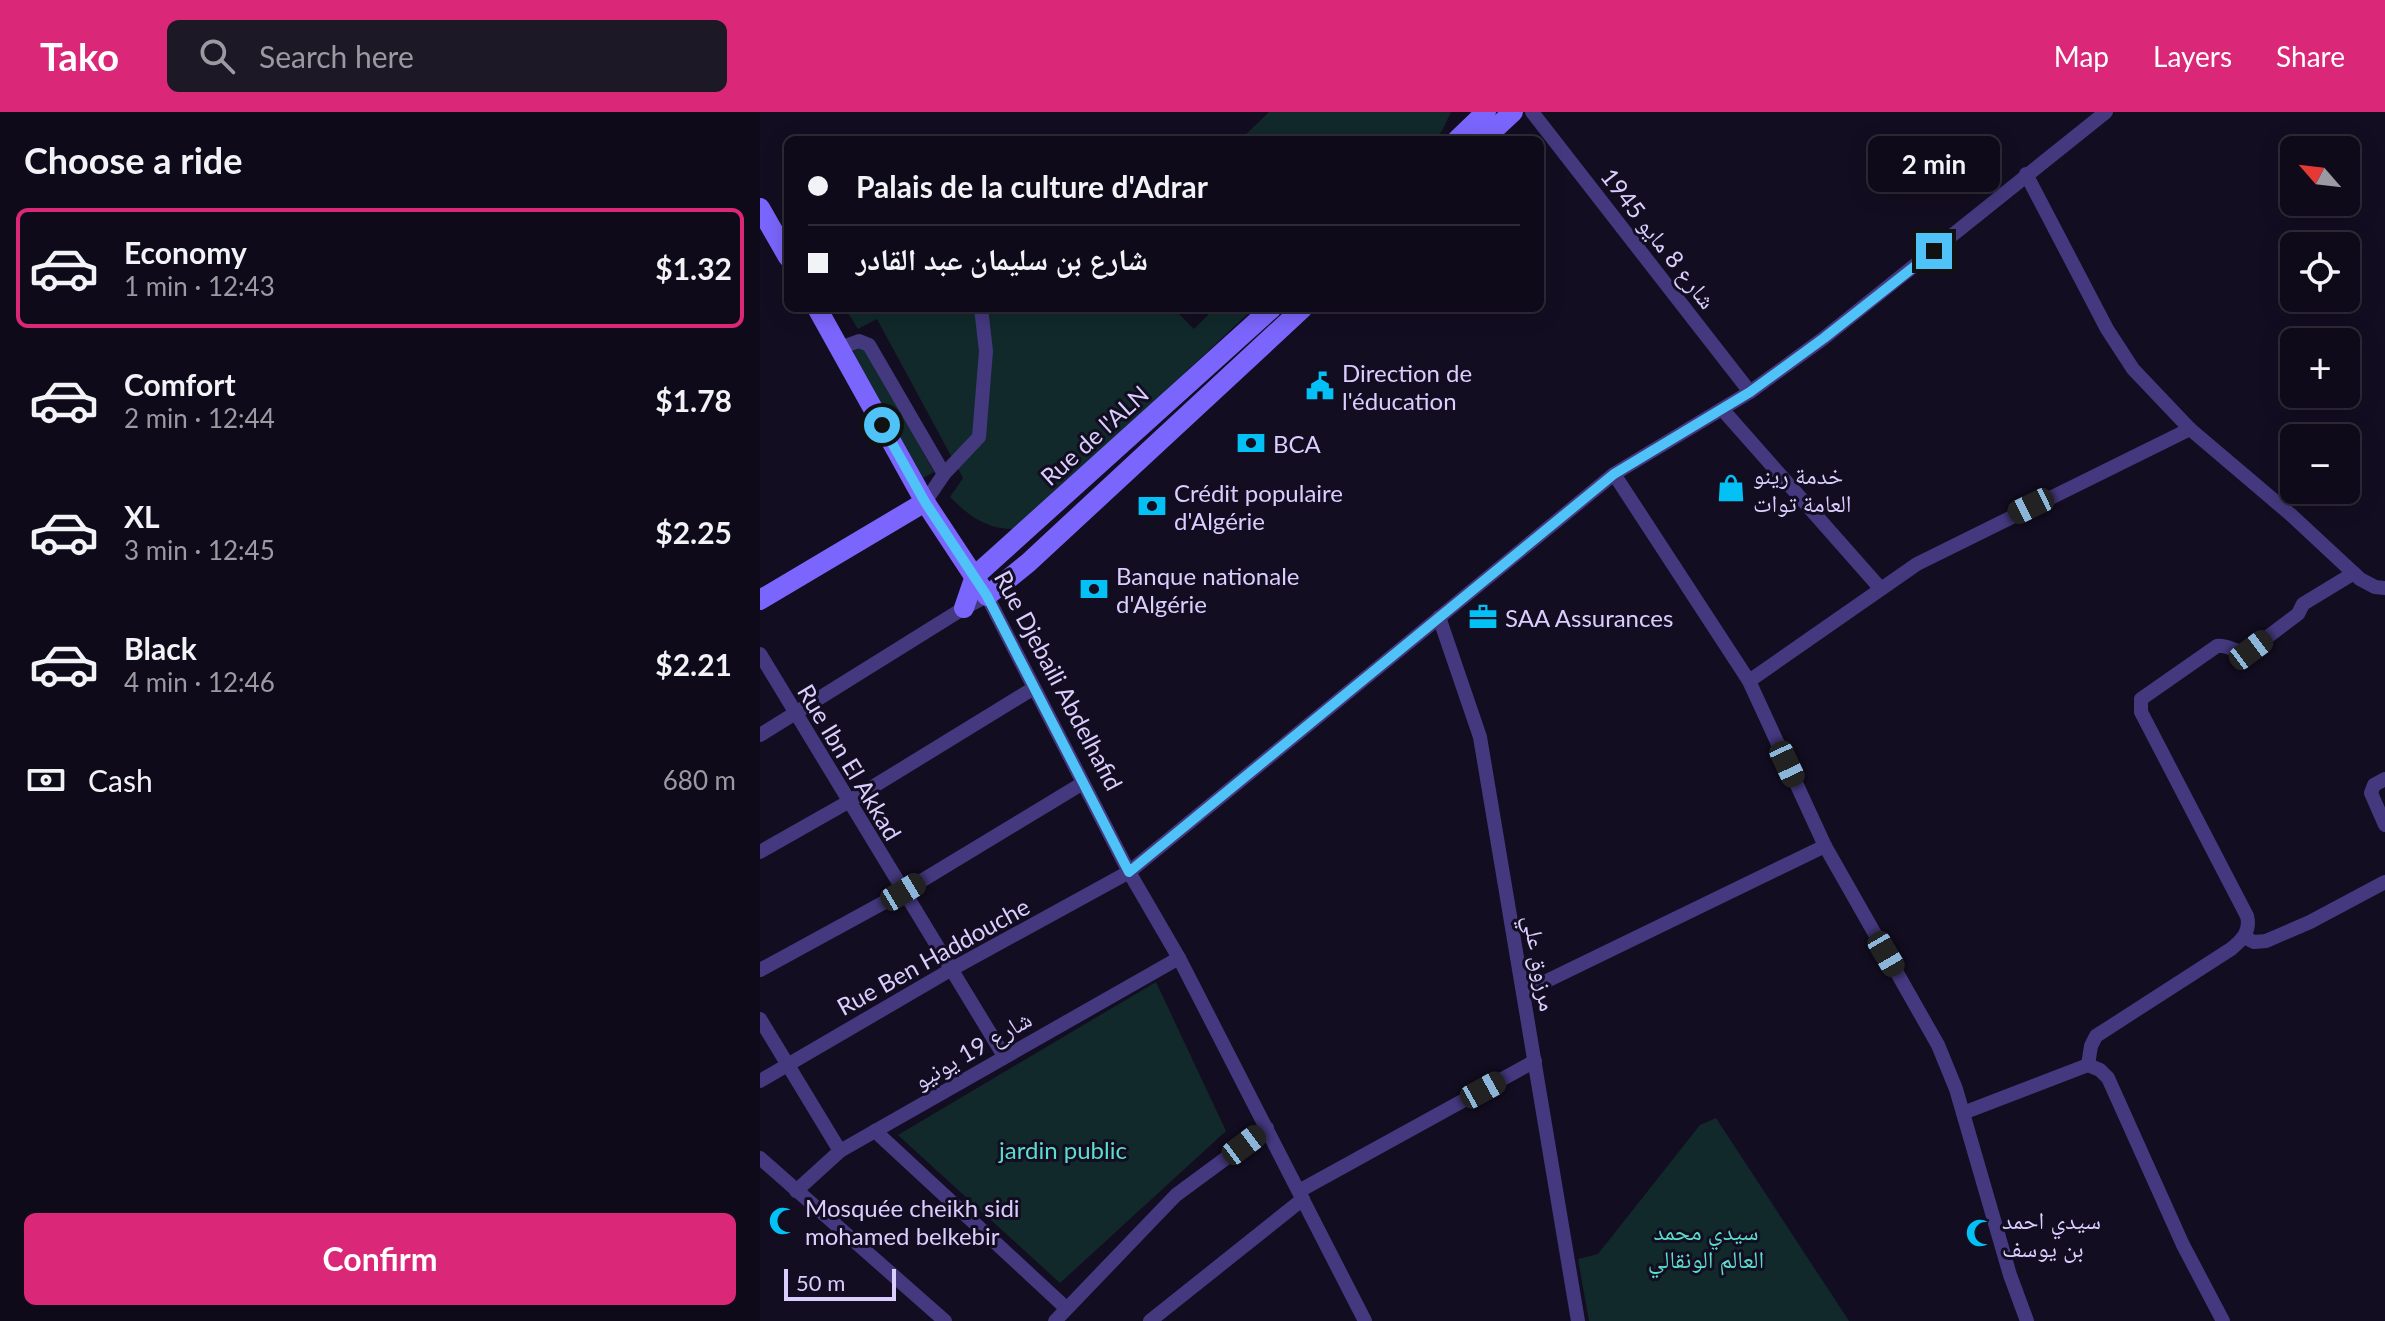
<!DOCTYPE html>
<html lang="en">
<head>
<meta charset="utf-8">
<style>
  :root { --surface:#0e0a19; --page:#1c1826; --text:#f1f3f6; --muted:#9b9aa2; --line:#2e2b38; --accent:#db2777 }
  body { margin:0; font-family:Lato,"Noto Naskh Arabic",sans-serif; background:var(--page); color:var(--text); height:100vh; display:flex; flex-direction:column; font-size:30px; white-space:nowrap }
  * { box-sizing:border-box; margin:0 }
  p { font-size:26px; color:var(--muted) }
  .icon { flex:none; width:44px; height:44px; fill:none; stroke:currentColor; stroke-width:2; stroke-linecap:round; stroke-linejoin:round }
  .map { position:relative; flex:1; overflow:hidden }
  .drawer { display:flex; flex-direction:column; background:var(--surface); width:760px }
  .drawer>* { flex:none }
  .hud { position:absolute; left:24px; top:24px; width:760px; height:176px; border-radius:12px; box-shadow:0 4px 20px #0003,0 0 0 2px var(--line); display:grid; align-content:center; height:176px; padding:0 24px; background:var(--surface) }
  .needle { width:52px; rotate:298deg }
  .fabs { position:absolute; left:1520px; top:24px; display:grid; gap:16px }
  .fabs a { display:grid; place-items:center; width:80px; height:80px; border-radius:12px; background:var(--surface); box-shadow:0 4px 20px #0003,0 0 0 2px var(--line); font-size:40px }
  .scale { position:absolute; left:24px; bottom:20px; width:112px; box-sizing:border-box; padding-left:8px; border:4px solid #d9cefe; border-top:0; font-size:22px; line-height:28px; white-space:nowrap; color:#d9cefe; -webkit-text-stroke:6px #130d21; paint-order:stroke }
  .end { position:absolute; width:36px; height:36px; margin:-18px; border:10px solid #4fc3f7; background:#111; box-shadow:0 0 0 4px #111 }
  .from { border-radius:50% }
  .bubble { position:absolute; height:56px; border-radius:12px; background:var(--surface); box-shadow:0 4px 20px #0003,0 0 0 2px var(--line); font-size:26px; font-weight:700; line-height:56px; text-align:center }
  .car { position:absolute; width:24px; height:48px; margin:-24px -12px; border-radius:10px; box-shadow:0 0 6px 2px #0007; background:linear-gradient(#222 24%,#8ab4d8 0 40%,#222 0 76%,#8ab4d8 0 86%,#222 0) }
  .hud b { display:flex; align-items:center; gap:28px; height:76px; font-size:30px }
  .hud b+b { border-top:2px solid var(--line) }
  .hud i { width:20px; height:20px; background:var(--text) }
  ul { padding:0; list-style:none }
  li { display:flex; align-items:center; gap:24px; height:120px; margin:0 16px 12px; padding:0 8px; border:4px solid transparent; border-radius:12px }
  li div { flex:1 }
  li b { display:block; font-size:30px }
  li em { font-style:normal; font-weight:700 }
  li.current { border-color:var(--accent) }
  li>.icon { width:72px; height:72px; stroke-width:1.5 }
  h2 { padding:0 24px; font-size:36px; line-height:96px }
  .pay { display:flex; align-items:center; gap:20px; height:88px; padding:0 24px; font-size:30px }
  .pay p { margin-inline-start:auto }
  .button { display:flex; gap:16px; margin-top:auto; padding:16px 24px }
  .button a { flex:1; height:92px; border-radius:12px; background:var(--accent); color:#fff; font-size:32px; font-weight:700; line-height:92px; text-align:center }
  header { display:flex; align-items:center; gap:48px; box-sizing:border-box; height:112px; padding:0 40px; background:var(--accent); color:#fff }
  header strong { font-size:38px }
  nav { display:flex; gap:44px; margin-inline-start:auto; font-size:28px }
  .search { width:560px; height:72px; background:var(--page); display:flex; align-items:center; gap:20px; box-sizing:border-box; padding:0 28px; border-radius:12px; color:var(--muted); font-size:30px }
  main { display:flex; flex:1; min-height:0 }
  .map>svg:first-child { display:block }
  .green { fill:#11292b }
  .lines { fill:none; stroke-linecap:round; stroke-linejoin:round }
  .street { stroke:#44397f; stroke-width:14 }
  .secondary { stroke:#7b66fd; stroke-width:20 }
  .route { stroke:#4fc3f7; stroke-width:10 }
  .labels { text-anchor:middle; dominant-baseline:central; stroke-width:6; stroke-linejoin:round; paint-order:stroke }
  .street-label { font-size:24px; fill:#d9cefe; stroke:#130d21 }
  .poi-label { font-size:24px; fill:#d9cefe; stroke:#130d21; text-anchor:start }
  .park-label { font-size:24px; fill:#5bddcb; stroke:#130d21 }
</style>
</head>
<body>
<header>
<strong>Tako</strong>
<div class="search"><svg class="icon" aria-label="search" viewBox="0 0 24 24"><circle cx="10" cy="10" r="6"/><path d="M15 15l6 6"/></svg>Search here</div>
<nav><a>Map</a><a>Layers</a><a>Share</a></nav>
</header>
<main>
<section class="drawer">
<h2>Choose a ride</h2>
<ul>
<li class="current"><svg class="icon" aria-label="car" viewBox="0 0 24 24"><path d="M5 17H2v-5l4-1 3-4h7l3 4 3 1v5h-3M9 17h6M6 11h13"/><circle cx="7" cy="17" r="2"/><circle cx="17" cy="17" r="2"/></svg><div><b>Economy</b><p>1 min · 12:43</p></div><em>$1.32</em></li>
<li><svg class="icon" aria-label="car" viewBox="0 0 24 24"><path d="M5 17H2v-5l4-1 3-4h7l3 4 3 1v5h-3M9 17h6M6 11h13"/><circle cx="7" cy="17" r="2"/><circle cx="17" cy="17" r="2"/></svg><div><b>Comfort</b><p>2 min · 12:44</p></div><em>$1.78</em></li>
<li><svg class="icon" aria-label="car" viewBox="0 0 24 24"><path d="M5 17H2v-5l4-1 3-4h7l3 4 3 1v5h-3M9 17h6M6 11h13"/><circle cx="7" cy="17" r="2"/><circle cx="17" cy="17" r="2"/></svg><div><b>XL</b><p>3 min · 12:45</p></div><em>$2.25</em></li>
<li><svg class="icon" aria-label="car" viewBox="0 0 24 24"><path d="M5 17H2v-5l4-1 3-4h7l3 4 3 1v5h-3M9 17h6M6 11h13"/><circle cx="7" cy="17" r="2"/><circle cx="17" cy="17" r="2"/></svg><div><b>Black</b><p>4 min · 12:46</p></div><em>$2.21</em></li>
</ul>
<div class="pay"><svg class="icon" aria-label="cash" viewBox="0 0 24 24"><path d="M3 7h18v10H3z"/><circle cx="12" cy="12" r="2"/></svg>Cash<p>680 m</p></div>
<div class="button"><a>Confirm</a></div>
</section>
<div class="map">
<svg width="1625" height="1209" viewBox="0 0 1625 1209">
  <rect width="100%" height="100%" fill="#130d21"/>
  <g class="green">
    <path d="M509 0H691L682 19 673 28H480Z"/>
    <path d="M85 196H413L434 217 455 196H494L258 417C228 418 211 406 190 385L203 366 117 207 98 217Z"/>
    <path d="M104 234 174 360 163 366 92 240Z"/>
    <path d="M396 870 466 1019 300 1171 138 1023Z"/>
    <path d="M956 1006 1089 1209H829L818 1147 838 1142 940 1013Z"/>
  </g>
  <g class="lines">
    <g class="street">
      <path d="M772 0 990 280"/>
      <path d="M1266 62 1347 217 1373 257 1430 317 1530 402 1600 467 1615 475 1625 476"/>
      <path d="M80 236 99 229 109 233 184 362"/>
      <path d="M962 297 1121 477"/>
      <path d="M854 362 989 569 1065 734 1178 933 1196 977 1250 1163 1267 1209"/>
      <path d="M165 390 184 362 219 325 226 239 221 196"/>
      <path d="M679 505 720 625 818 1209"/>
      <path d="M0 542 244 944"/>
      <path d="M989 569 1157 452 1430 317"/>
      <path d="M0 623 204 496 227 484 369 760 419 846 605 1209"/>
      <path d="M1625 667 1614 673 1611 681 1625 713"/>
      <path d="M0 740 88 690 274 576"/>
      <path d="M1484 825 1494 830 1506 829 1550 810 1625 770"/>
      <path d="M0 858 143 780 323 671"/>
      <path d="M764 880 1065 734"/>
      <path d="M0 907 80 1039"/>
      <path d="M1328 953 1331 934 1336 924 1471 837C1482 828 1491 819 1487 804L1381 600V587L1457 534C1469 532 1478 543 1489 539L1538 502 1543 492 1594 461"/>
      <path d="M0 969 192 857 369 760 854 362 990 280 1064 226 1346 0"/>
      <path d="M1203 1001 1328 953 1340 958 1348 966 1423 1133 1463 1209"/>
      <path d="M115 1019 306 1196"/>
      <path d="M0 1046 185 1209"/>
      <path d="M36 1079 80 1039 419 846"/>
      <path d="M539 1079 775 949"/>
      <path d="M295 1209 416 1083 507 1016"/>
      <path d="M390 1209 543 1087"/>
    </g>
    <g class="secondary">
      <path d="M697 28 726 0"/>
      <path d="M723 28 753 0"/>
      <path d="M0 96 28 145"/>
      <path d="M57 196 165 390 227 484 268 451 543 196"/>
      <path d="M0 488 165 390"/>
      <path d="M204 496 215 464 512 196"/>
    </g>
  </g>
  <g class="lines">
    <path class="route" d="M122 313 165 390 227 484 369 760 854 362 990 280 1064 226 1174 139"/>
  </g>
  <defs>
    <symbol id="civic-bare" viewBox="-9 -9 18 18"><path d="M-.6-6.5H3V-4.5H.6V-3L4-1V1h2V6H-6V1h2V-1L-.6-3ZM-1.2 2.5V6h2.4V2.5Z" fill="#03c1f5" stroke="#130d21" stroke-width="2.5" paint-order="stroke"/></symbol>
    <symbol id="bank-bare" viewBox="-9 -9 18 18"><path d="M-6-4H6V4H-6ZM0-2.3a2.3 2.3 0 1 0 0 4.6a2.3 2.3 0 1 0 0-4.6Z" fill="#03c1f5" stroke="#130d21" stroke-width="2.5" paint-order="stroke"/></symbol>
    <symbol id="shop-bare" viewBox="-9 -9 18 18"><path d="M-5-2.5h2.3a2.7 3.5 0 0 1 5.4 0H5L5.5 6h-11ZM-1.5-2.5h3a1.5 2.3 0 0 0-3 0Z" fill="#03c1f5" stroke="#130d21" stroke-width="2.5" paint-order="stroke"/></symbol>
    <symbol id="office-bare" viewBox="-9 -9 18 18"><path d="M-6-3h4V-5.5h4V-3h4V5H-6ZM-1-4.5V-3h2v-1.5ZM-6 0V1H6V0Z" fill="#03c1f5" stroke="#130d21" stroke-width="2.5" paint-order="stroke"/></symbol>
    <symbol id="mosque-bare" viewBox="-9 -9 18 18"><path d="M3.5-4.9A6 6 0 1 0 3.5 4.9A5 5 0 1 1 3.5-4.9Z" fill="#03c1f5" stroke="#130d21" stroke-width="2.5" paint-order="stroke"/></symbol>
  </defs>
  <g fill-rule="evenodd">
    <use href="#civic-bare" x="540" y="254" width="40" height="40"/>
    <use href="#bank-bare" x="471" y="311" width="40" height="40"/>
    <use href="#shop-bare" x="951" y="356" width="40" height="40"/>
    <use href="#bank-bare" x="372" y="374" width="40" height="40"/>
    <use href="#bank-bare" x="314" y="457" width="40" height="40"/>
    <use href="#office-bare" x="703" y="485" width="40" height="40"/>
    <use href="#mosque-bare" x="3" y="1089" width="40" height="40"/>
    <use href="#mosque-bare" x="1200" y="1101" width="40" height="40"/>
  </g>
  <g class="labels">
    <g class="street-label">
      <text transform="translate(899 126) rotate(52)">شارع 8 مايو 1945</text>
      <text transform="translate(334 323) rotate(-42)">Rue de l'ALN</text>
      <text transform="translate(299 568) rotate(62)">Rue Djebaili Abdelhafid</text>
      <text transform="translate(90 650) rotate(59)">Rue Ibn El Akkad</text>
      <text transform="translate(173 844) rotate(-29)">Rue Ben Haddouche</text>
      <text transform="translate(781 851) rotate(80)">مرزوق علي</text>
      <text transform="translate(212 937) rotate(-30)">شارع 19 يونيو</text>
    </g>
    <g class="poi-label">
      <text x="582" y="260">Direction de<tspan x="582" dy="28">l'éducation</tspan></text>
      <text x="513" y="331">BCA</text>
      <text x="993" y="362">خدمة رينو<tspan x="993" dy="28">العامة توات</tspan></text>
      <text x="414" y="380">Crédit populaire<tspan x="414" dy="28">d'Algérie</tspan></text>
      <text x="356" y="463">Banque nationale<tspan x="356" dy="28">d'Algérie</tspan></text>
      <text x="745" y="505">SAA Assurances</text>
      <text x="45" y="1095">Mosquée cheikh sidi<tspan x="45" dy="28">mohamed belkebir</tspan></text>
      <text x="1242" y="1107">سيدي احمد<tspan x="1242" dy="28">بن يوسف</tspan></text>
    </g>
    <g class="park-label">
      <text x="303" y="1037">jardin public</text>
      <text x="946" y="1118">سيدي محمد<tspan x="946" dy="28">العالم الونقالي</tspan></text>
    </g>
  </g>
</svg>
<div class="fabs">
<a><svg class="needle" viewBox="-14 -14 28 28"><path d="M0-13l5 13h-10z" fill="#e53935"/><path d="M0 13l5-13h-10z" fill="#9b9aa2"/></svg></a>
<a><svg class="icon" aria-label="locate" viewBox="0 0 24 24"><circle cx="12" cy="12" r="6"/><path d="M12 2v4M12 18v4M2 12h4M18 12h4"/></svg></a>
<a>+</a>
<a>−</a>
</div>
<div class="scale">50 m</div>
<i class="end from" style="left:122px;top:313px"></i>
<i class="end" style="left:1174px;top:139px"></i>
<div class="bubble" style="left:1108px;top:24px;width:132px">2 min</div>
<i class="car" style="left:1271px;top:394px;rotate:244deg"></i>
<i class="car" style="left:1491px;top:538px;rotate:53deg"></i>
<i class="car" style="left:1027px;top:652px;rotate:155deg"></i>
<i class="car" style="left:143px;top:780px;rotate:59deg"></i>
<i class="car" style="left:1126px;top:842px;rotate:150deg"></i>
<i class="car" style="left:723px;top:978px;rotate:61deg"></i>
<i class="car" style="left:484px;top:1033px;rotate:53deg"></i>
<div class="hud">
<b><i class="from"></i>Palais de la culture d'Adrar</b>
<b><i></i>شارع بن سليمان عبد القادر</b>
</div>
</div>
</main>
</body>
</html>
